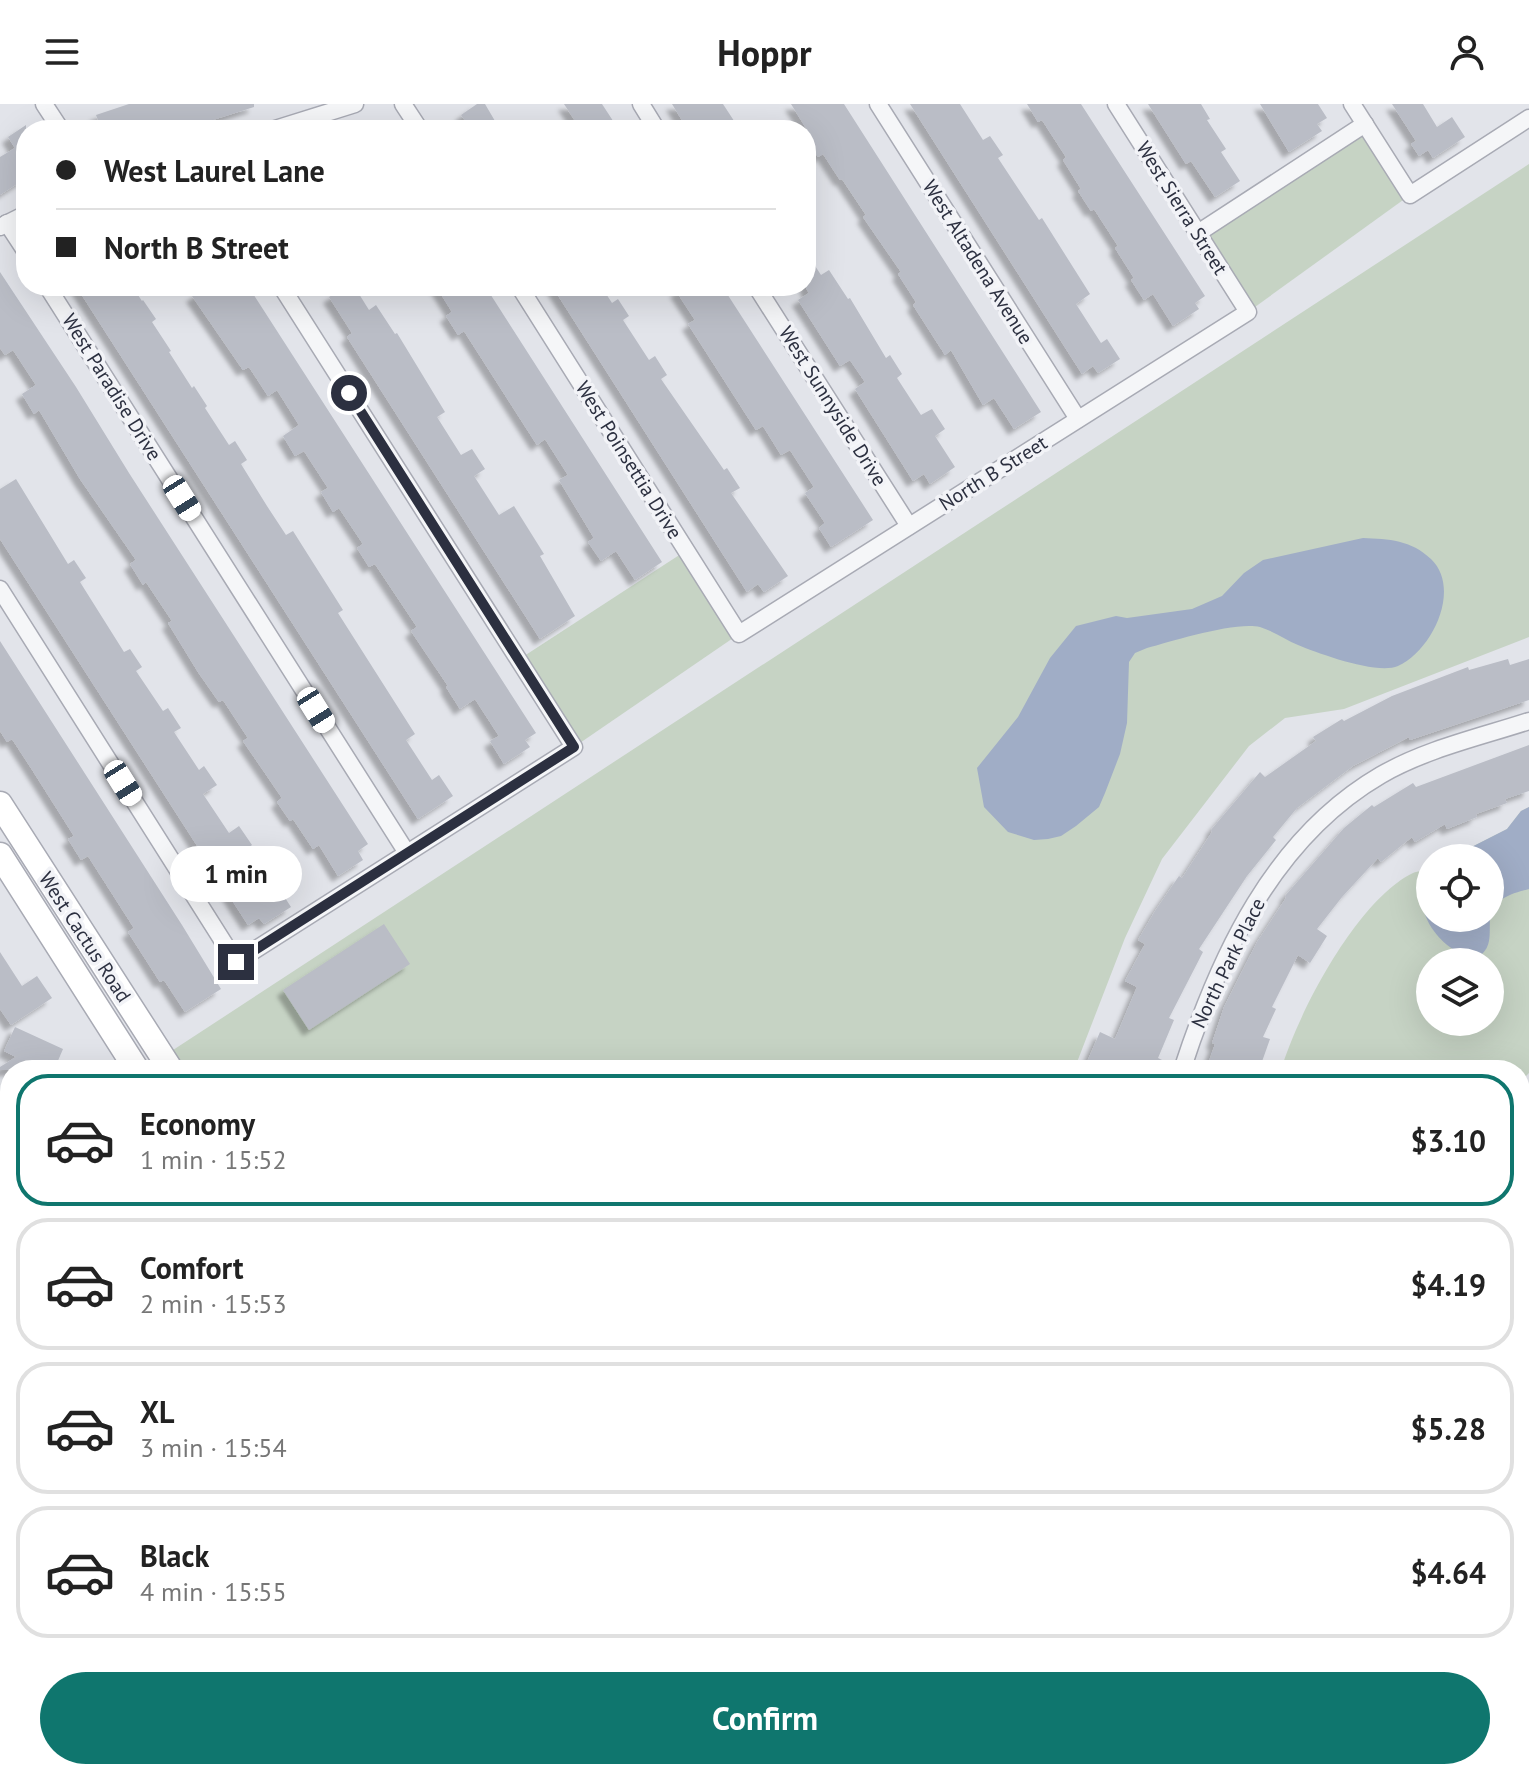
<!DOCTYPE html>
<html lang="en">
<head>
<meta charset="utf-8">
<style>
  :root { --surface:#fff; --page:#f2f2f2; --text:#222; --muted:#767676; --line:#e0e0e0; --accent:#0f766e }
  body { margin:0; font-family:"PT Sans",sans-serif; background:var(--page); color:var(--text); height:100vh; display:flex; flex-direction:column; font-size:30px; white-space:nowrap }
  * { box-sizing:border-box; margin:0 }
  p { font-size:26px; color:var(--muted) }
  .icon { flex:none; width:44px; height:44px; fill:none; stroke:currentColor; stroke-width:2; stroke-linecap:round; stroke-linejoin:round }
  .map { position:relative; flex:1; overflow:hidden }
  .panel { position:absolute; left:0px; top:956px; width:1530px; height:720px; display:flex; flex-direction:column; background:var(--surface); border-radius:32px 32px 0 0; box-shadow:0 8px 32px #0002 }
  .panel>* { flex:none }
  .hud { position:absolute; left:16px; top:16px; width:800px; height:176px; border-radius:32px; box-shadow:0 8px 32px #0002; display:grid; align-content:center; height:176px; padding:0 40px; background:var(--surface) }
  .controls { position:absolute; left:1416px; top:740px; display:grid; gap:16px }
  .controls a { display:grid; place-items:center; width:88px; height:88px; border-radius:50%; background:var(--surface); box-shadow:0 8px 32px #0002; font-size:40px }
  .end { position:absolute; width:36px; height:36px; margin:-18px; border:10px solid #2c3040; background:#fff; box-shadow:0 0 0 4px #fff }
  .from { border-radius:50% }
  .bubble { position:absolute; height:56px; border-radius:28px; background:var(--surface); box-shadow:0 8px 32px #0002; font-size:26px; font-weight:600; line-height:56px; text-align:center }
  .car { position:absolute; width:24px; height:48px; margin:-24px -12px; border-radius:10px; box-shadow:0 0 6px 2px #0007; background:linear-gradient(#fff 24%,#345 0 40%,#fff 0 76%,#345 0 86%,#fff 0) }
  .hud b { display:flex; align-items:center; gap:28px; height:76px; font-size:30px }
  .hud b+b { border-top:2px solid var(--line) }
  .hud i { width:20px; height:20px; background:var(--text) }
  ul { padding:14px 0 0; list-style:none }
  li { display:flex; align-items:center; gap:24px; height:132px; margin:0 16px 12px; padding:0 24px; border:4px solid var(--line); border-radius:32px }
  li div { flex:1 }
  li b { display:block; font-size:30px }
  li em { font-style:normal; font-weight:600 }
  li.active { border-color:var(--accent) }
  li>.icon { width:72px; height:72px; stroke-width:1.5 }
  .action { display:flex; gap:16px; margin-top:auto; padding:16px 40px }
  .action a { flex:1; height:92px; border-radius:48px; background:var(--accent); color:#fff; font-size:32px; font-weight:600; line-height:92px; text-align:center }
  header { display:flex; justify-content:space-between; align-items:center; height:104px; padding:0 40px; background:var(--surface); font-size:36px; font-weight:600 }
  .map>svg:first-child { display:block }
  .green { fill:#c6d3c4; fill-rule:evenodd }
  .water { fill:#a0adc6 }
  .building { fill:#babdc6; filter:url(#shadow) }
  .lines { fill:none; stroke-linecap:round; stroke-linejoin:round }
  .street-casing { stroke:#a8aab4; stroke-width:19 }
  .secondary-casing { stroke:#a8aab4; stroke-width:27 }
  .street { stroke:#f5f6f8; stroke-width:16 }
  .secondary { stroke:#fff; stroke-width:24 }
  .route { stroke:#2c3040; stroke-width:10 }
  .labels { text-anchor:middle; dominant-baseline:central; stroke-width:7; stroke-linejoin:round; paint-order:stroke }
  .street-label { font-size:20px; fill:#2c3040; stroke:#f2f3f7 }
</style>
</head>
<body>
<header><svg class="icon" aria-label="menu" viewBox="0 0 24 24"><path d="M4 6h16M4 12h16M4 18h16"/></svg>Hoppr<svg class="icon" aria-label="person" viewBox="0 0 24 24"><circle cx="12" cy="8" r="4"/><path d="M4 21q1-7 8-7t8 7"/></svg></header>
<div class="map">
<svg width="1529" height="1676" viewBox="0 0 1529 1676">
  <defs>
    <filter id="shadow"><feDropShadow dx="-6" dy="6" stdDeviation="2" flood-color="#0004"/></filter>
  </defs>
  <rect width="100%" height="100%" fill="#e2e4ea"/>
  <g class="green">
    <path d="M1365 20 1410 91 1248 208 1198 129Z"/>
    <path d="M1529 60V533L1344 605 1285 614 1249 642 1162 755 1125 834 1074 966H182L170 948Z"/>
    <path d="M687 446 739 530 574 643 518 556Z"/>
    <path d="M1529 703V969L1520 978V966H1281C1298 909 1357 796 1413 769 1418 767 1425 767 1430 764V814H1490V754H1450L1507 725 1521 707ZM1430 858H1490V918H1430Z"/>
    <path d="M415 1666H578L585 1676H428Z"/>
  </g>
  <g class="water">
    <path d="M1363 434C1389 435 1411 436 1431 455 1462 485 1432 547 1398 562 1377 571 1320 550 1298 541 1286 536 1273 527 1260 523 1236 517 1172 537 1147 544L1135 549 1129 558 1127 619 1120 650 1105 689 1099 703 1076 722 1061 732 1048 735 1034 736 1008 728 984 703 977 664 1018 613 1050 554 1076 522 1116 512 1127 514 1192 505 1222 492 1244 469 1263 456Z"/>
    <path d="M1529 703V785C1513 789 1496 794 1490 811V754H1450L1507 725 1521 707Z"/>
    <path d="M1430 764V814H1490C1489 831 1493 845 1476 854 1438 849 1405 798 1430 764Z"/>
  </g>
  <g class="building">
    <path d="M129 0H254V3L181 26H102L96 11Z"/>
    <path d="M477 0H485L495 17 481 26H453L466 18 461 11Z"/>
    <path d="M564 0H602L619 26H581Z"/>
    <path d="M672 0H723L740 26H688Z"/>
    <path d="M791 0H844L1041 308 1014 325 994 294 983 301 951 246 945 251 913 201 916 198 898 170 901 168 863 113 866 111 842 75 840 76 823 50 818 53 806 35V24Z"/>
    <path d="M910 0H960L983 36 990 32 1003 51 998 54 1039 116 1042 114 1090 190 1076 200 1101 239 1107 235 1120 255 1098 269 1093 262 1082 270Z"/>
    <path d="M1027 0H1081L1205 192 1195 199 1199 205 1173 222 1153 190 1144 196 1131 176 1134 174 1115 144 1118 142 1094 105 1091 107 1078 87 1081 85 1063 56 1066 53 1042 16 1038 18Z"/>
    <path d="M1148 0H1201L1210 15 1207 16 1226 45 1221 48 1240 77 1215 93 1191 57 1186 60Z"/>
    <path d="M1260 0H1318L1327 14 1317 20 1322 27 1289 48Z"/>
    <path d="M1392 0H1423L1437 23 1452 13 1465 33 1433 54 1428 46 1419 52 1411 40 1416 37Z"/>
    <path d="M26 21V74L0 91V53L15 44 8 33Z"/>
    <path d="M806 148 821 171 829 166 848 195 850 194 886 254 890 251 902 270 897 274 921 311 932 305 945 325 935 332 955 363 930 380 924 370 913 377 855 285 865 278 850 256 840 262 798 196 809 189 806 184Z"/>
    <path d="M0 168 76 283 129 369 368 740 358 747 363 756 338 772 319 741 313 745 293 715 290 717 277 698 282 694 243 637 248 634 223 596 219 598 198 568 168 519 172 517 146 478 143 481 130 460 136 456 80 375 39 306 34 310 22 290 36 281 13 246 5 251 0 244Z"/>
    <path d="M76 182H132L142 197 143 196 156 215 152 218 171 247 169 248 192 284 194 282 207 302 205 304 229 341 235 337 247 356 241 360 267 402 286 431 293 427 343 506 338 509 415 630 406 636 432 676 439 671 453 692 418 715Z"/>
    <path d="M208 182H248L259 199 536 629 525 636 530 643 504 660 490 637 499 632 475 595 460 605 446 583 448 582 411 527 417 523 375 460 369 463 357 444 363 440 339 404 333 408 321 388 328 384 304 347 295 352 283 332 299 321 277 286 268 292 249 263 243 266 192 192Z"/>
    <path d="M347 182H354L369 206 376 201 395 230 397 229 445 308 437 313 461 351 472 345 485 365 474 372 499 411 514 402 544 450 540 452 575 512 540 535 347 233 352 229 329 193Z"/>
    <path d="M436 182H473L478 191 487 185 662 458 635 476 616 447 601 457 588 438 594 434 559 376 568 371 545 335 537 341 464 227 458 231 446 212 452 208Z"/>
    <path d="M552 182H601L612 199 618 195 629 212 623 216 649 256 655 252 667 271 661 275 724 366 727 364 740 384 731 389 788 472 764 488 758 480 747 488Z"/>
    <path d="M684 182H722L873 416 831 443 819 424 825 419 805 389 814 383 790 346 781 351 763 322 756 326 688 220 695 216 676 187Z"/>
    <path d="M16 375 68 460 74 456 86 474 80 478 124 548 130 545 142 563 136 567 163 607 168 604 181 624 174 628 199 666 204 662 217 681 203 690 229 729 239 722 252 741 248 744 275 785 278 783 291 803 264 820 259 814 248 821 0 435V385Z"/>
    <path d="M0 537 182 821 221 885 185 908 164 876 160 878 128 828 134 824 88 752 81 756 68 735 74 732 31 664 12 635 7 638 0 627Z"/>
    <path d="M1508 555 1510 561 1529 555V596L1410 636 1409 633 1353 662 1297 704 1273 733 1276 736 1247 772 1199 845 1203 848 1169 914 1174 916 1158 954 1162 956 1158 966 1142 962 1140 966H1105L1087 958 1100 928 1115 935 1137 883 1125 877 1145 840 1138 836 1155 807 1179 772 1182 774 1212 728 1211 726 1260 668 1265 673 1316 637 1313 633 1342 615 1344 617 1392 592 1468 563 1469 566Z"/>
    <path d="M1529 641V687L1505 695 1507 699 1476 710 1477 713 1447 725 1445 720 1415 738 1412 733 1381 758 1378 754 1342 793 1317 825 1327 832 1310 859 1298 851 1272 903 1276 905 1263 933 1270 935 1259 966H1206L1215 940 1212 939 1224 903 1257 838 1286 794 1285 792 1344 724 1372 701 1374 703 1413 679 1416 683Z"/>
    <path d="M384 820 410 860 309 926 283 886Z"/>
    <path d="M0 848 22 882 37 872 52 894 11 921 0 905Z"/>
    <path d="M15 923 63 945 54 966H0V963L16 953 4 947Z"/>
  </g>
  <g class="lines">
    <defs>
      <g id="street">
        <path d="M44 0 61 26"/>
        <path d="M403 0 420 26"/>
        <path d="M641 0 657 26"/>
        <path d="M878 0 1078 315"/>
        <path d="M1352 0 1410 91 1529 14"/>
        <path d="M272 26 355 0"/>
        <path d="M7 119 26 148"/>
        <path d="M0 123 26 110"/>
        <path d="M1198 129 1365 20"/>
        <path d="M47 182 407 749"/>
        <path d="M519 182 739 530 1248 208 1116 0"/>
        <path d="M756 182 909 422"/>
        <path d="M0 485 236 858 574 643 281 182"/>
        <path d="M1182 966C1219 852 1273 734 1381 671 1426 645 1480 633 1529 617"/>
        <path d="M1520 1103 1529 1090"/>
        <path d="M0 1283 10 1299"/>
        <path d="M1520 1432 1529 1418"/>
        <path d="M0 1630 10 1640"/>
        <path d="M53 1666 67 1676"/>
        <path d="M397 1666 409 1676"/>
        <path d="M1082 1666 1089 1676"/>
        <path d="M1229 1666 1233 1676"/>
        <path d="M310 1676 318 1666"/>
        <path d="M674 1676 690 1666"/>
        <path d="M701 1676 713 1666"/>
        <path d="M1412 1676 1414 1666"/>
      </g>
      <g id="secondary">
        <path d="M0 700 171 966"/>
        <path d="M0 751 137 966"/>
        <path d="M0 1056 10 1049"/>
        <path d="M586 1666 593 1676"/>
        <path d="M618 1666 625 1676"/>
      </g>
    </defs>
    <use href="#street" class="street-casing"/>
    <use href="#secondary" class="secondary-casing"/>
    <use href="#street" class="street"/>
    <use href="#secondary" class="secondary"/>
  </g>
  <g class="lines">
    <path class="route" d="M236 858 574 643 349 289"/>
  </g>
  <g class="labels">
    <g class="street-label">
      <text transform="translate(1182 104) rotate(58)">West Sierra Street</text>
      <text transform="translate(978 158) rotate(58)">West Altadena Avenue</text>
      <text transform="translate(112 283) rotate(58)">West Paradise Drive</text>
      <text transform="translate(833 302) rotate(58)">West Sunnyside Drive</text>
      <text transform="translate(629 356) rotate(58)">West Poinsettia Drive</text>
      <text transform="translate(993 369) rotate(-32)">North B Street</text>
      <text transform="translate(85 833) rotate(57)">West Cactus Road</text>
      <text transform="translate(1228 859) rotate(-64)">North Park Place</text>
    </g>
  </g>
</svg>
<div class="controls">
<a><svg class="icon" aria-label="locate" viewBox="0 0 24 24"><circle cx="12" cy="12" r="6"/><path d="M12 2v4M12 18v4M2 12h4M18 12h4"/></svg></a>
<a><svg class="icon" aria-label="layers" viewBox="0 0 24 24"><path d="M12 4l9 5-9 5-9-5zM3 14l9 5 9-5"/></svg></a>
</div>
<i class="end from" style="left:349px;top:289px"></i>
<i class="end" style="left:236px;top:858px"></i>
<div class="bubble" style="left:170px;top:742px;width:132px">1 min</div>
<i class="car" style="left:182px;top:394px;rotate:148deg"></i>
<i class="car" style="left:316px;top:606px;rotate:148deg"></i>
<i class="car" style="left:123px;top:679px;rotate:148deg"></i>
<div class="hud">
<b><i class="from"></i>West Laurel Lane</b>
<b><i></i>North B Street</b>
</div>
<section class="panel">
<ul>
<li class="active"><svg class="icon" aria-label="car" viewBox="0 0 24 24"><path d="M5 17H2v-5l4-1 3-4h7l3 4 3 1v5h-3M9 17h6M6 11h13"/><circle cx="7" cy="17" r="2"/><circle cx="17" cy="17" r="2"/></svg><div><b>Economy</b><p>1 min · 15:52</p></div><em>$3.10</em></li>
<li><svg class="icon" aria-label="car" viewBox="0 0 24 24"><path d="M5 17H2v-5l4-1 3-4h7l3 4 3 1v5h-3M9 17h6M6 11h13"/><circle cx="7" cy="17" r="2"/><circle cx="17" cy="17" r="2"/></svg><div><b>Comfort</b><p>2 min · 15:53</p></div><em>$4.19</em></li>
<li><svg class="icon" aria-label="car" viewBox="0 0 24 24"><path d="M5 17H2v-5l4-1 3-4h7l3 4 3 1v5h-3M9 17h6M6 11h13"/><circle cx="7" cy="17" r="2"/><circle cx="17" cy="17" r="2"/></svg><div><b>XL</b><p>3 min · 15:54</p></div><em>$5.28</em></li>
<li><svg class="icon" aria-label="car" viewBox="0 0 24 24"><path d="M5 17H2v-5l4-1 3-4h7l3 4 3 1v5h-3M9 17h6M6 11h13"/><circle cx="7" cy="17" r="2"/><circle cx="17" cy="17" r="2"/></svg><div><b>Black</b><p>4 min · 15:55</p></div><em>$4.64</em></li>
</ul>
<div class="action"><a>Confirm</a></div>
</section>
</div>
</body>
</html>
